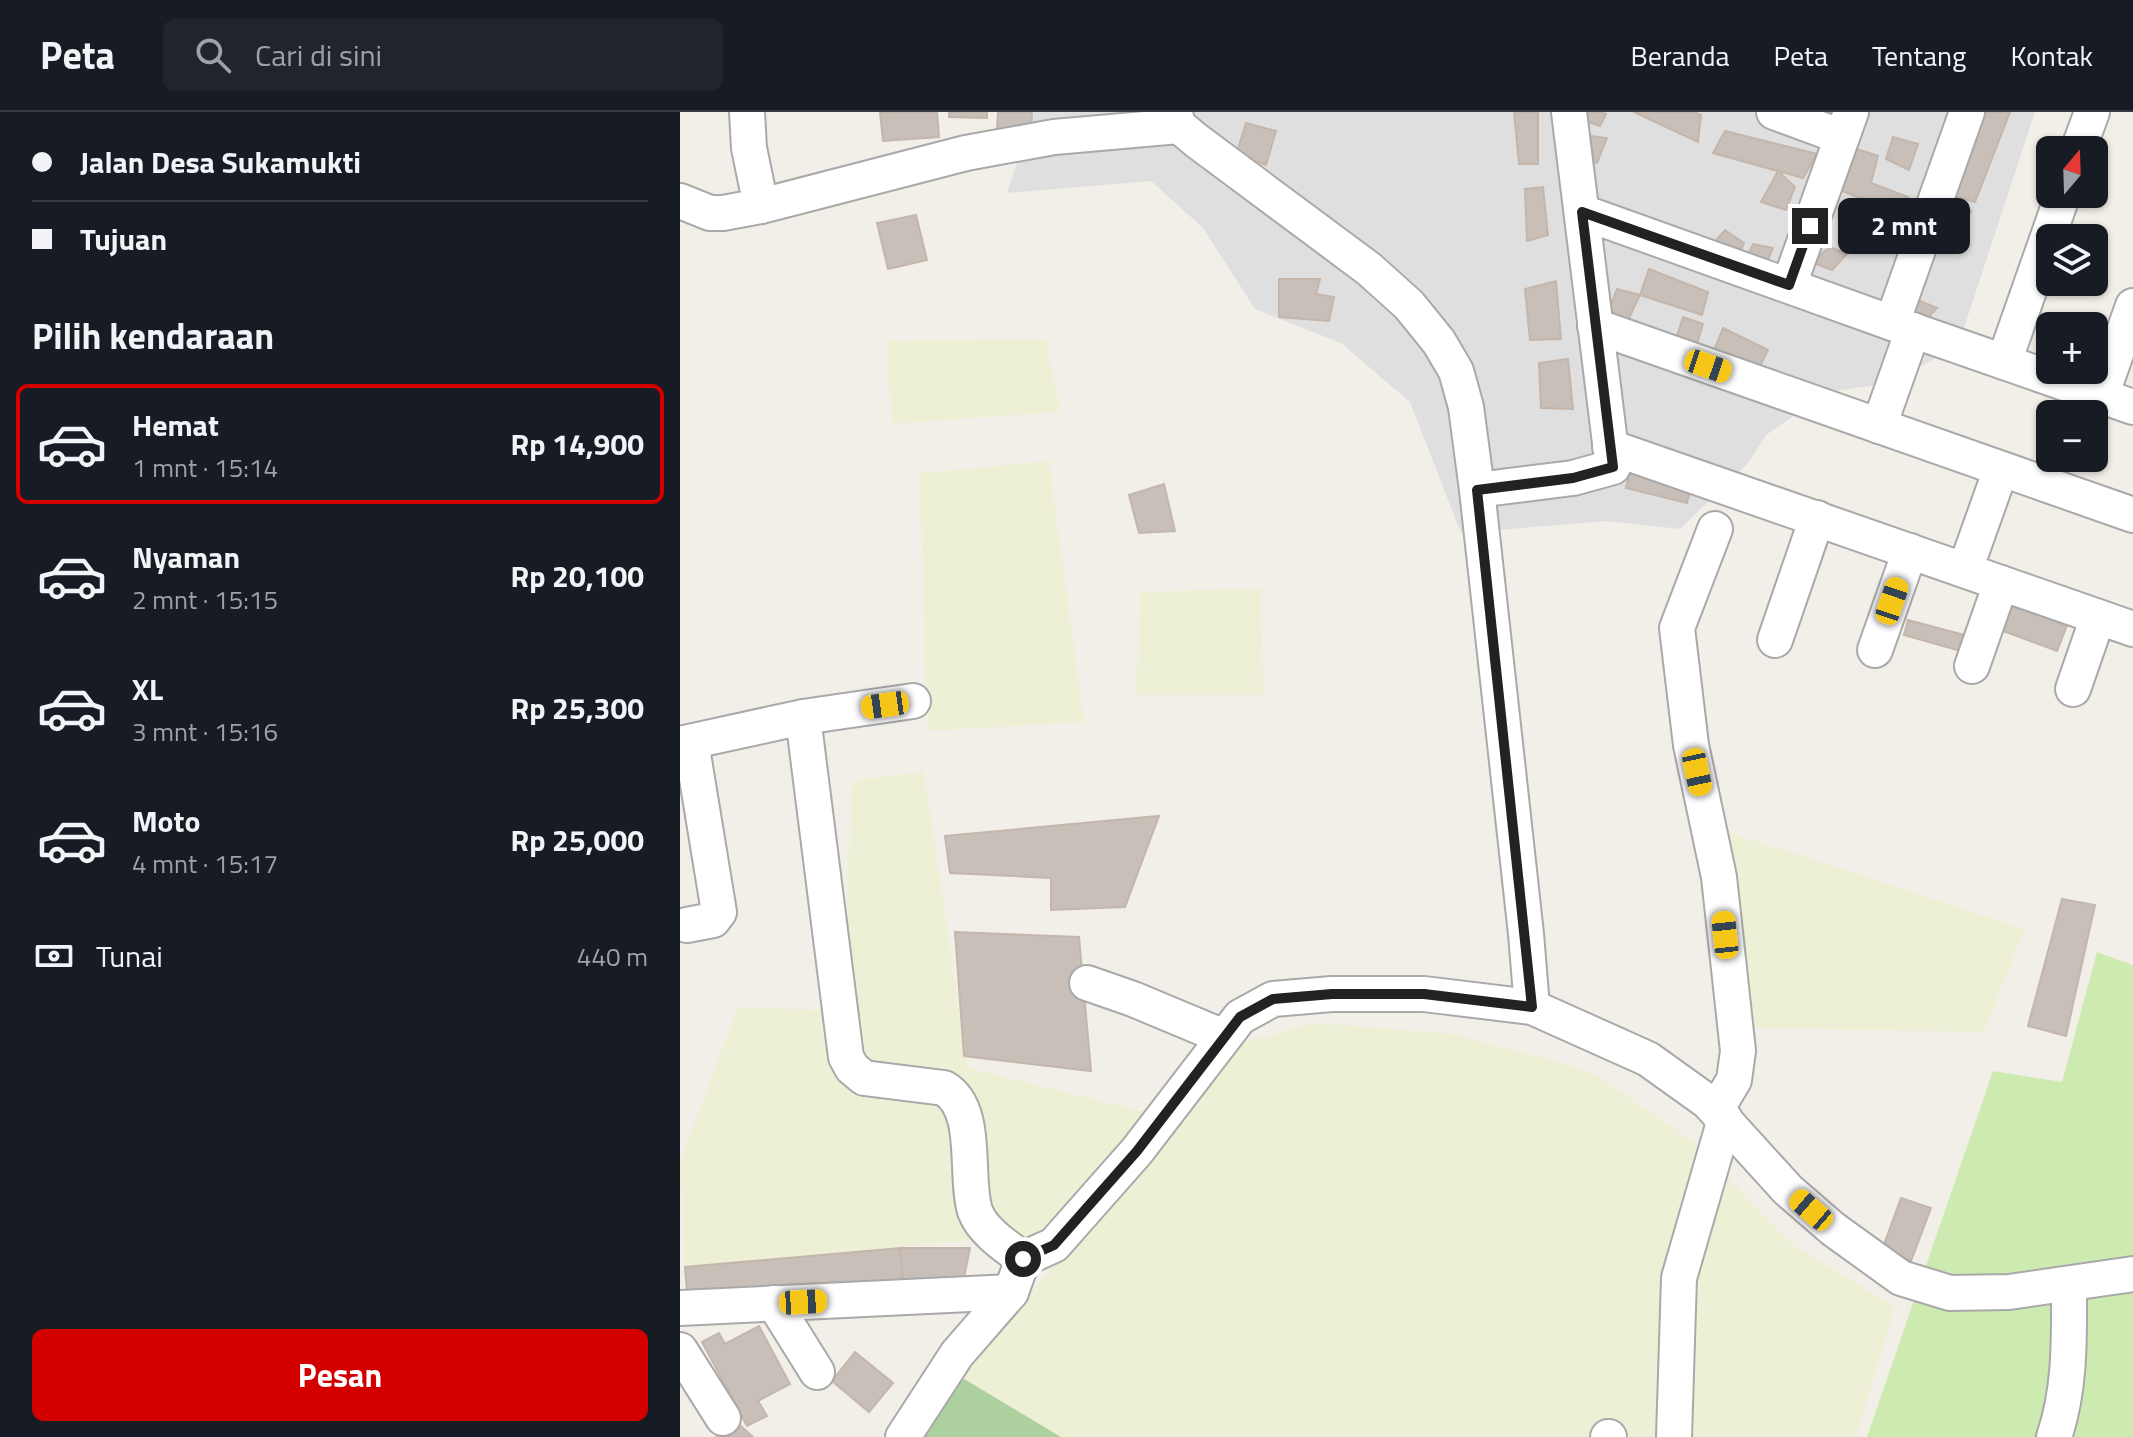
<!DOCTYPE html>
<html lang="id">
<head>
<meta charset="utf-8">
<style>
  :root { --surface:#171b24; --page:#20242c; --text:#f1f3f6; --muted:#9ea1a6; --line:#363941; --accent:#d40000 }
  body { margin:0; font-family:"Titillium Web",sans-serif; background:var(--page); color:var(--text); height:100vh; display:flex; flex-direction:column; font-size:30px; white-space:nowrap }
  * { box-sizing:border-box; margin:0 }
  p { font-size:26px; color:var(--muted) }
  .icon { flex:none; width:44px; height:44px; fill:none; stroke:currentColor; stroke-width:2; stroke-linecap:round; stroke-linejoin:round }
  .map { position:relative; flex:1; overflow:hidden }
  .drawer { display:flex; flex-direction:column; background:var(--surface); width:680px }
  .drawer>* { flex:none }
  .banner { display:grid; align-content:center; height:176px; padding:0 32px; background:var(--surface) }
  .needle { width:52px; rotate:19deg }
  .controls { position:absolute; left:1356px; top:24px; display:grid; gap:16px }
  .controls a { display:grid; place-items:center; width:72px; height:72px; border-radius:12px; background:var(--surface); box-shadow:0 2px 6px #0004; font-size:40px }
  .end { position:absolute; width:36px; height:36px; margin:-18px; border:10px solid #222; background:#fff; box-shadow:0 0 0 4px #fff }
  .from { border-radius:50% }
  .bubble { position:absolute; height:56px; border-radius:12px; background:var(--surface); box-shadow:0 2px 6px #0004; font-size:26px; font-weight:700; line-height:56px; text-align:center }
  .car { position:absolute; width:24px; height:48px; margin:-24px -12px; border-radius:10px; box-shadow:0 0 6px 2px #0007; background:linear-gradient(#f5c518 24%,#345 0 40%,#f5c518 0 76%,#345 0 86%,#f5c518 0) }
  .banner b { display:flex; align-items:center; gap:28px; height:76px; font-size:30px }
  .banner b+b { border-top:2px solid var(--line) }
  .banner i { width:20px; height:20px; background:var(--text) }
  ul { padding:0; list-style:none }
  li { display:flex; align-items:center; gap:24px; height:120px; margin:0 16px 12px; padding:0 16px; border:4px solid transparent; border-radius:12px }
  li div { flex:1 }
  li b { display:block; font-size:30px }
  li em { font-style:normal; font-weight:700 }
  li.current { border-color:var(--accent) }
  li>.icon { width:72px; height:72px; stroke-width:1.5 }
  h2 { padding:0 32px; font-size:36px; line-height:96px }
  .pay { display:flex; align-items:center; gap:20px; height:88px; padding:0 32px; font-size:30px }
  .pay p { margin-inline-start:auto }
  .primary-button { display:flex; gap:16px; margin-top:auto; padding:16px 32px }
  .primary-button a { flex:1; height:92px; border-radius:12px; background:var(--accent); color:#fff; font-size:32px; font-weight:700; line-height:92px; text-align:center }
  header { display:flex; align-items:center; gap:48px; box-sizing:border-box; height:112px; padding:0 40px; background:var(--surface); border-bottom:2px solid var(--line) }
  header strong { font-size:38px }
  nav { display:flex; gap:44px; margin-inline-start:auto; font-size:28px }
  .search { width:560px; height:72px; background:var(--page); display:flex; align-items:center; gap:20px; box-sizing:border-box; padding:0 28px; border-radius:12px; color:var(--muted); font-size:30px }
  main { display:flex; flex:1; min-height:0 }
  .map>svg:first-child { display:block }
  .residential { fill:#e0dfdf }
  .farmland { fill:#eef0d5 }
  .grass { fill:#cdebb0 }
  .forest { fill:#add19e }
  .building { fill:#c7bfb8; stroke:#c4b6ab; stroke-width:2 }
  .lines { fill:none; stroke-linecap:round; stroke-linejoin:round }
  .minor-casing { stroke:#a9a9a9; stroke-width:38 }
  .minor { stroke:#fff; stroke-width:34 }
  .route { stroke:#222; stroke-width:10 }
</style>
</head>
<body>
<header>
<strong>Peta</strong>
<div class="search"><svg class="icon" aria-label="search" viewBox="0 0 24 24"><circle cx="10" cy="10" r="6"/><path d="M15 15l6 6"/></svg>Cari di sini</div>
<nav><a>Beranda</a><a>Peta</a><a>Tentang</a><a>Kontak</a></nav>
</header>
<main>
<section class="drawer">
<div class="banner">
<b><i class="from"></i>Jalan Desa Sukamukti</b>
<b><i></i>Tujuan</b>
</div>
<h2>Pilih kendaraan</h2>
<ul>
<li class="current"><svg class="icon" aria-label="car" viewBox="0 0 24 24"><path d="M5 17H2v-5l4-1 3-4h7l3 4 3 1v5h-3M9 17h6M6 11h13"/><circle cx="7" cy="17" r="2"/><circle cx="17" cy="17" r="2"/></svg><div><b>Hemat</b><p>1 mnt · 15:14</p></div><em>Rp 14,900</em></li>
<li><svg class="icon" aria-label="car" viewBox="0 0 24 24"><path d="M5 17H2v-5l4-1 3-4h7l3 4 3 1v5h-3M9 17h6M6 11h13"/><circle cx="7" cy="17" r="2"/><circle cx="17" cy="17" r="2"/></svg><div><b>Nyaman</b><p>2 mnt · 15:15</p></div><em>Rp 20,100</em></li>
<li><svg class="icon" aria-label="car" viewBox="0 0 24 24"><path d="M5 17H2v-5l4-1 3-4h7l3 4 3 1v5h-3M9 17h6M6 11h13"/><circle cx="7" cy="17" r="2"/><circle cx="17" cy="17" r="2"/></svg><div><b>XL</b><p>3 mnt · 15:16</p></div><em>Rp 25,300</em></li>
<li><svg class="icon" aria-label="car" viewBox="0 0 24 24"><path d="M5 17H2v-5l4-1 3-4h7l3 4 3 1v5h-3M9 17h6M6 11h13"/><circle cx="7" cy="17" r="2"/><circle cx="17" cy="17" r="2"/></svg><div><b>Moto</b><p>4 mnt · 15:17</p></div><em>Rp 25,000</em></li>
</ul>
<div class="pay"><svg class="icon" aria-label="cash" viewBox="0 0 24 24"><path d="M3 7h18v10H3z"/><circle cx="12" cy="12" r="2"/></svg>Tunai<p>440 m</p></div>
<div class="primary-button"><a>Pesan</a></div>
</section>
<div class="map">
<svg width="1453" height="1325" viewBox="0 0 1453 1325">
  <rect width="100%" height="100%" fill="#f2efe9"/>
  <path class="residential" d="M354 0H1355L1278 234 1210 271 1148 280 1086 323 1069 350 1000 417 927 409 781 421 730 290 661 231 575 197 523 116 471 69 327 81Z"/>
  <g class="farmland">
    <path d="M365 227 381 300 212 312 206 229Z"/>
    <path d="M369 349 404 610 247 619 240 361Z"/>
    <path d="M581 476 583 583H456L461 480Z"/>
    <path d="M244 659 288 956 483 1004 360 1133 303 1127 5 1155 0 1050 58 895 163 899 172 669Z"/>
    <path d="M1039 717 1345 817 1304 920 1070 916Z"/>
    <path d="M636 911 774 922 910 959 1017 1032 1109 1130 1215 1195 1176 1325H381L276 1262 421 1103 565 930Z"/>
  </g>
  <path class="grass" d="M1417 840 1453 853V1325H1187L1313 959 1382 970Z"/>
  <path class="forest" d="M276 1262 381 1325H235Z"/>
  <g class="building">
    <path d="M200 0H257L259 25 203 29Z"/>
    <path d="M269 0H307V6L269 5Z"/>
    <path d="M318 0H352L351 20H317Z"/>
    <path d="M834 0H858V52H839Z"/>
    <path d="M896 0H921L926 2 920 14 892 5Z"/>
    <path d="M954 0H1014L1021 3 1018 30Z"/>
    <path d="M1304 0H1330L1295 90 1270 83Z"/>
    <path d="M566 11 596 19 586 53 556 43Z"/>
    <path d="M1045 19 1137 42 1123 66 1033 41Z"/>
    <path d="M904 23 927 26 917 51 901 49Z"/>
    <path d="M1213 25 1238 32 1229 58 1206 47Z"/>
    <path d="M1177 37 1198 44 1191 71 1228 85 1216 100 1162 79Z"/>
    <path d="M1098 59 1115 75 1106 98 1081 90Z"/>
    <path d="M863 75 868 123 847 129 845 77Z"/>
    <path d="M1264 93 1291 99 1278 126 1262 120Z"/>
    <path d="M236 103 247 148 208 157 197 111Z"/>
    <path d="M1045 118 1064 131 1054 153 1029 136Z"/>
    <path d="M1073 132 1093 136 1085 155 1065 149Z"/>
    <path d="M1150 135 1167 142 1152 158 1131 150Z"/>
    <path d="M969 157 1028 180 1022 203 960 183Z"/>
    <path d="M599 167H640L636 182 654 185 649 209 599 205Z"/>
    <path d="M876 169 881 227 850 228 845 177Z"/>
    <path d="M937 177 960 183 941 223 924 212Z"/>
    <path d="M1240 189 1257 196 1239 216 1222 211Z"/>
    <path d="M1003 205 1023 212 1016 235 995 230Z"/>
    <path d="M1043 216 1088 238 1078 258 1033 241Z"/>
    <path d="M888 247 893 297 861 296 859 251Z"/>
    <path d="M955 336 1016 352 1007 391 946 376Z"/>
    <path d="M484 372 495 419 459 421 449 383Z"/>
    <path d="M1331 466 1396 490 1377 539 1312 515Z"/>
    <path d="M1228 508 1292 525 1288 541 1224 523Z"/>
    <path d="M479 704 445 795 371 798V766L270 761 265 724Z"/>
    <path d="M1382 787 1415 793 1386 924 1348 914Z"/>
    <path d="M275 820 399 825 411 959 284 944Z"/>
    <path d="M1221 1086 1251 1096 1231 1149 1202 1138Z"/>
    <path d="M220 1136 223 1170 8 1193 5 1155Z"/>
    <path d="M220 1136H290L282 1175 223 1170Z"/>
    <path d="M79 1214 110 1272 78 1289 87 1304 67 1314 22 1230 39 1221 45 1232Z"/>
    <path d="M175 1240 213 1271 189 1300 152 1269Z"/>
    <path d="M53 1307 73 1325H36Z"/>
  </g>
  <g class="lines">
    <defs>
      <g id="minor">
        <path d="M67 0 69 36 81 94"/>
        <path d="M494 0 499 14 517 29 689 157 729 193 759 230 776 259 786 295 797 378 846 822 852 895"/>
        <path d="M1094 0 1162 25"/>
        <path d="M1398 38 1412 0"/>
        <path d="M0 89 30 101H43L81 94 286 41 374 25 499 14"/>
        <path d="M902 100 1212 211 1287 0"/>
        <path d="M1109 173 1171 0"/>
        <path d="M1212 211 1453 295"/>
        <path d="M915 214 1453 403"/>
        <path d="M1324 250 1383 82"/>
        <path d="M1421 284 1453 194"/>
        <path d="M1199 314 1233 218"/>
        <path d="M930 335 1453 517"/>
        <path d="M797 378 893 366 933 355 889 0"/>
        <path d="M1035 417 997 516 1011 633 1039 765 1058 939 1054 968 1036 998"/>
        <path d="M1285 458 1321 357"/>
        <path d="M1095 528 1137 406"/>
        <path d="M1195 538 1230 439"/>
        <path d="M1292 554 1321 471"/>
        <path d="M1393 577 1418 505"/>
        <path d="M123 605 233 589"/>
        <path d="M0 632 123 605 166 945 172 956 184 966 264 976C300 997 284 1063 295 1099 302 1119 327 1135 343 1147"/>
        <path d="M7 813 33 808 39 800 11 630"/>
        <path d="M407 871 453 887 544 925"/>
        <path d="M94 1191 137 1260"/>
        <path d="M0 1196 331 1180"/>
        <path d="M0 1238 43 1306"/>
        <path d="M223 1325 277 1242 331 1180 343 1147 374 1133 457 1039 560 905 593 887 652 882H744L852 895 968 947 1028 990 1108 1078 1153 1117 1221 1166 1270 1181 1329 1180 1453 1162"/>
        <path d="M928 1325H929"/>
        <path d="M994 1325 999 1166 1045 1007"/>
        <path d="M1374 1325C1391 1276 1389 1223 1389 1172"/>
      </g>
    </defs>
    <use href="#minor" class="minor-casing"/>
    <use href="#minor" class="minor"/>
  </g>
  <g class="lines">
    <path class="route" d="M343 1147 374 1133 457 1039 560 905 593 887 652 882H744L852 895 797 378 893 366 933 355 902 100 1109 173 1130 114"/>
  </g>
</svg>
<div class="controls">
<a><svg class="needle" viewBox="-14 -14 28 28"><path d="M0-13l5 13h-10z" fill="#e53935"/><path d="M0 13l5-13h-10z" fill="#9ea1a6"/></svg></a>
<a><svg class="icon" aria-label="layers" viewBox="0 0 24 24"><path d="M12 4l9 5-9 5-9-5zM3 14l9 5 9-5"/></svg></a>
<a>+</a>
<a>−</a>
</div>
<i class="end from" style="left:343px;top:1147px"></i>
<i class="end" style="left:1130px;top:114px"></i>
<div class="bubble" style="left:1158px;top:86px;width:132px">2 mnt</div>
<i class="car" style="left:1028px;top:254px;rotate:109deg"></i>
<i class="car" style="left:1212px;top:489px;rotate:19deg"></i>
<i class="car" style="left:205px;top:593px;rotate:262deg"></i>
<i class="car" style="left:1017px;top:660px;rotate:168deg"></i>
<i class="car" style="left:1045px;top:823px;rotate:354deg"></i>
<i class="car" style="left:1131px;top:1098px;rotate:311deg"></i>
<i class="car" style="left:123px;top:1190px;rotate:87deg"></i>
</div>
</main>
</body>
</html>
